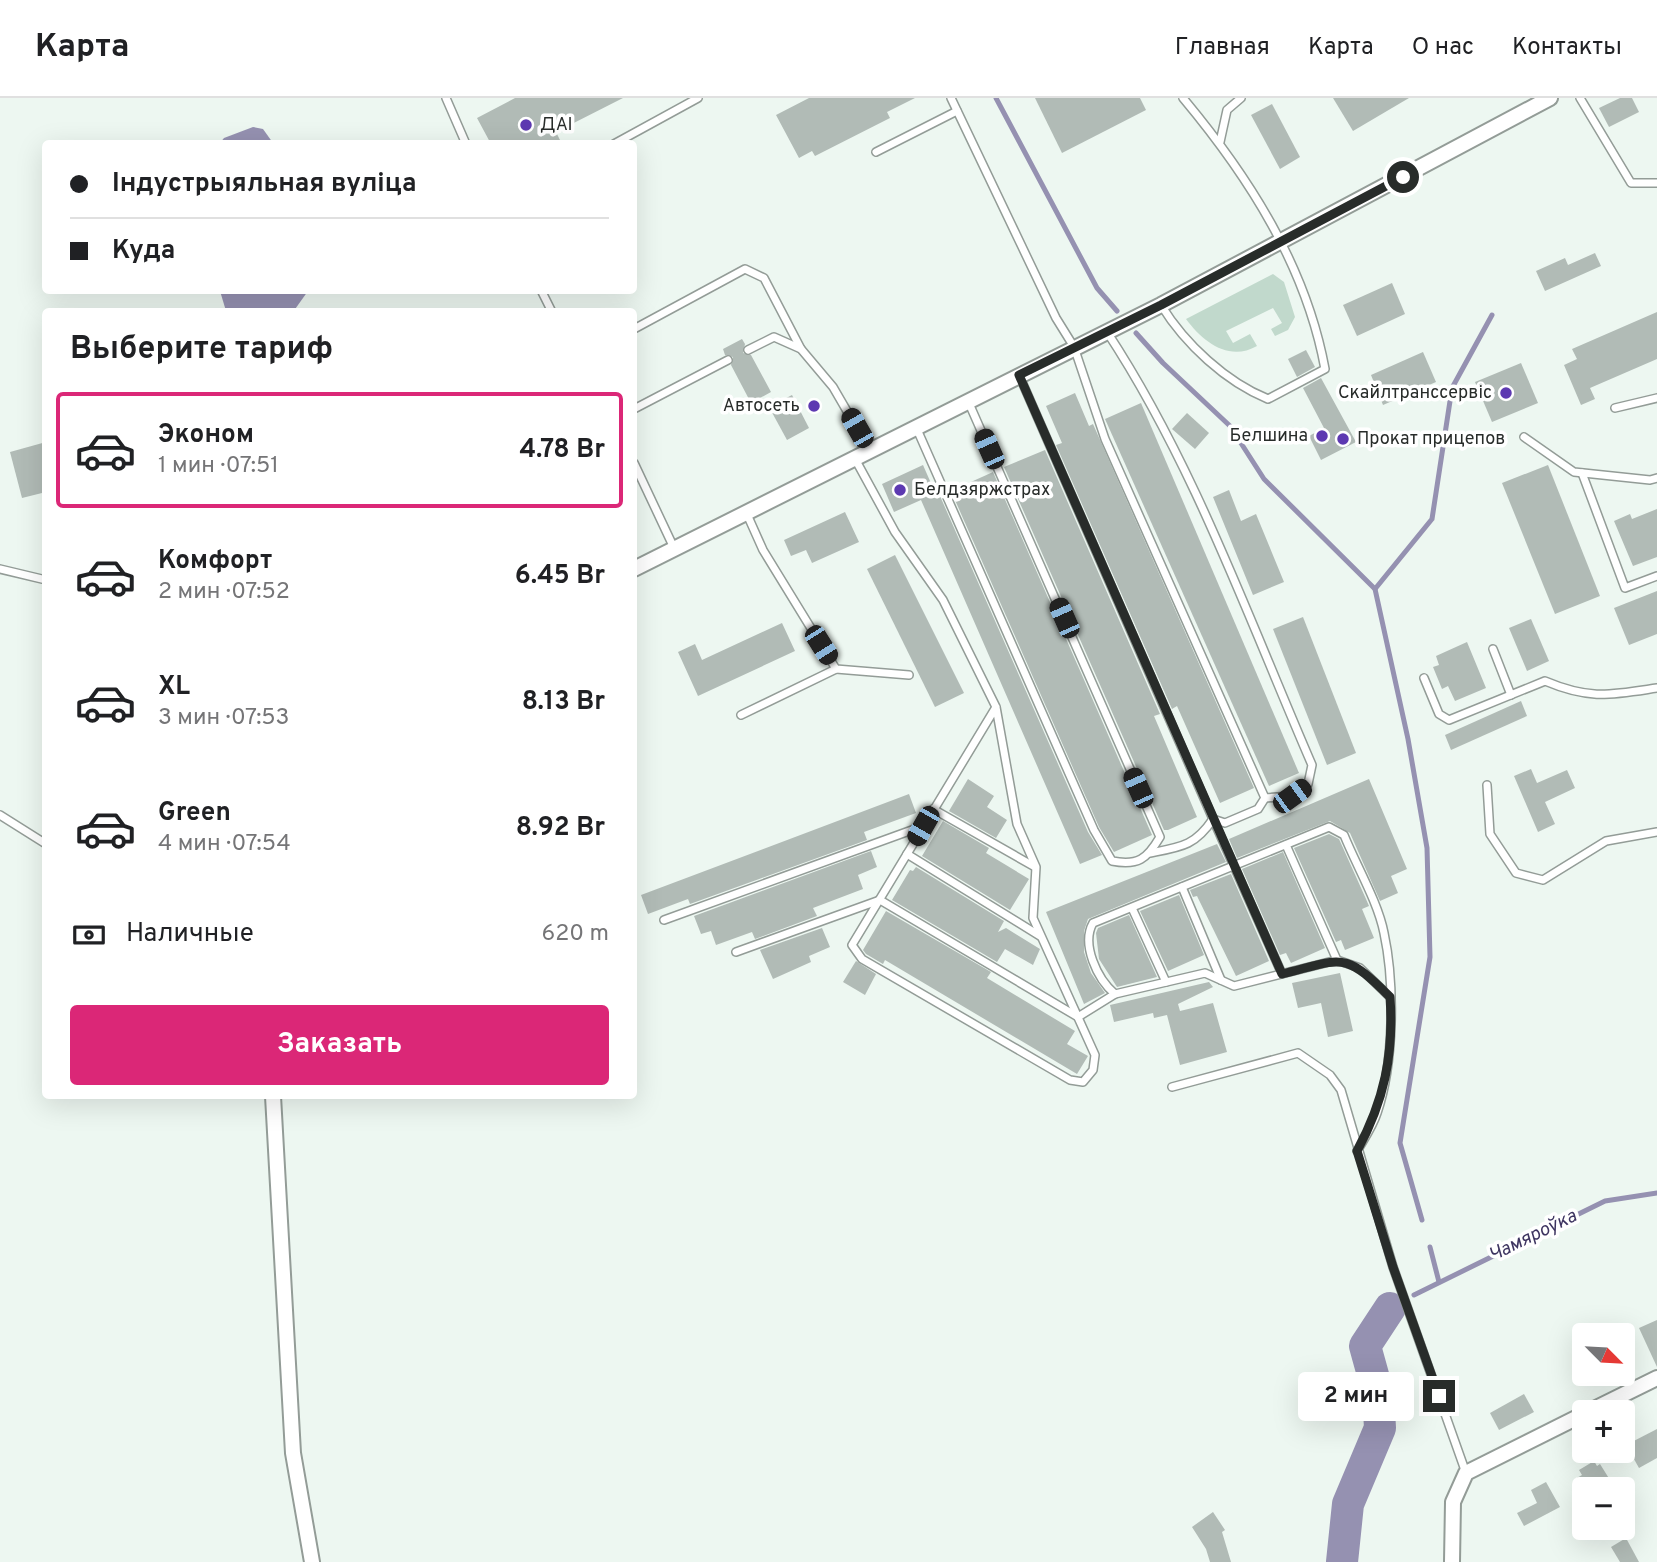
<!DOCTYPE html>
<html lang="ru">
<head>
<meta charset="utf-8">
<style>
  :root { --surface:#fff; --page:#f6f6f6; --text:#202124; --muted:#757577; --line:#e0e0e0; --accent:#db2777 }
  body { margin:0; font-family:Overpass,sans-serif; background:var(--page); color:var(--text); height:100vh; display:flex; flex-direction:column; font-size:26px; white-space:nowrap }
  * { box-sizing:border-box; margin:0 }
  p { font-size:23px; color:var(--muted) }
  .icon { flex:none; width:38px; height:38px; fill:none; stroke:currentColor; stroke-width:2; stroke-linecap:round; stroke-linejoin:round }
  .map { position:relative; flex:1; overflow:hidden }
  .side { position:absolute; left:42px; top:210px; width:595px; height:791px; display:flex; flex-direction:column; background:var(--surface); border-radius:7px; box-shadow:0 7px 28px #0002 }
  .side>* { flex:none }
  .top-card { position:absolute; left:42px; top:42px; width:595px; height:154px; border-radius:7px; box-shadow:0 7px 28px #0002; display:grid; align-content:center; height:154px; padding:0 28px; background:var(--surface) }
  .needle { width:46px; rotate:114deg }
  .controls { position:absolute; left:1572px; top:1225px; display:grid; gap:14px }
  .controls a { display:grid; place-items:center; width:63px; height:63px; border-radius:7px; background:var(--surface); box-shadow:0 7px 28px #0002; font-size:35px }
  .end { position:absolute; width:32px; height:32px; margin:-16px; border:9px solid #282c2a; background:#fff; box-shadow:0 0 0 4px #fff }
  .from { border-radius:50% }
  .bubble { position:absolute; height:49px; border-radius:7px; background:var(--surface); box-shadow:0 7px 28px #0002; font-size:23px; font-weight:700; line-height:49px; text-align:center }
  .car { position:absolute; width:21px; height:42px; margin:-21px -10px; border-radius:9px; box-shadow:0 0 5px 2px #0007; background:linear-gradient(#222 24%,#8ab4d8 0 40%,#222 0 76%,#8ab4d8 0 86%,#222 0) }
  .top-card b { display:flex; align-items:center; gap:24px; height:66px; font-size:26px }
  .top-card b+b { border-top:2px solid var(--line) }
  .top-card i { width:18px; height:18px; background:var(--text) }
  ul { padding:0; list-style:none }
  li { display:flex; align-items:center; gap:21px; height:116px; margin:0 14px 10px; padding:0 14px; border:4px solid transparent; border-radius:7px }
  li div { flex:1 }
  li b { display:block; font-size:26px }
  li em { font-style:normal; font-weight:700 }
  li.active { border-color:var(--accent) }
  li>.icon { width:63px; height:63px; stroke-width:1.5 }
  h2 { padding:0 28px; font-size:32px; line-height:84px }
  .pay { display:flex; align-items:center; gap:18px; height:77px; padding:0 28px; font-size:26px }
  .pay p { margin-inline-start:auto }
  .cta { display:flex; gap:14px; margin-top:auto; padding:14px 28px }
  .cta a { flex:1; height:80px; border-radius:7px; background:var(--accent); color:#fff; font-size:28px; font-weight:700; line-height:80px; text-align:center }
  header { display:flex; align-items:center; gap:42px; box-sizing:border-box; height:98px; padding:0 35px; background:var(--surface); border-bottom:2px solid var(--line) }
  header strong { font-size:33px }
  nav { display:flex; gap:38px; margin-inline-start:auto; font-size:24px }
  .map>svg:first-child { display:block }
  .green { fill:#c1d9cc }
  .water { fill:#9591b1 }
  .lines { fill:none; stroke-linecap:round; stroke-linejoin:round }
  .stream { stroke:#9591b1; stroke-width:5 }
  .river { stroke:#9591b1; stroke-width:32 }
  .building { fill:#b1bbb6 }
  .lane-casing { stroke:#939c97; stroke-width:10 }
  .street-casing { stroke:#939c97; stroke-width:18 }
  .lane { stroke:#fff; stroke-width:7 }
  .street { stroke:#fff; stroke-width:14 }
  .route { stroke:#282c2a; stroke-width:9 }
  .poi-dot { fill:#5d39b1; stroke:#fff; stroke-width:2.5 }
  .labels { text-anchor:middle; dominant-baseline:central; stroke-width:7; stroke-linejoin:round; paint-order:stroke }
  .poi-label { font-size:18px; fill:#282c2a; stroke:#fff; text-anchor:start }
  .water-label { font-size:19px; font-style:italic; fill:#3d3460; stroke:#fff }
</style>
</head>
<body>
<header>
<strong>Карта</strong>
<nav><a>Главная</a><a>Карта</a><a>О нас</a><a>Контакты</a></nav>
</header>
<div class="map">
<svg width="1657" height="1464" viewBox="0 0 1657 1464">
  <rect width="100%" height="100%" fill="#edf7f1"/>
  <path class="green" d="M1273 176 1284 184 1295 219 1288 232 1275 238 1271 231 1282 225 1273 210 1226 233 1233 245 1250 236 1257 248C1229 264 1203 244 1186 221Z"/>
  <g class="water">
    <path d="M253 29 263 31 273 45H220L224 40Z"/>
    <path d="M220 193V192L308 193 293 214 226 213Z"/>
  </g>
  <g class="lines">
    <g class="stream">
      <path d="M996 0 1097 190 1117 213"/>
      <path d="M1136 235 1163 265 1230 328 1264 381 1375 491 1408 641 1427 750 1430 859 1400 1045 1422 1122"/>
      <path d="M1375 491 1432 421 1452 290 1492 217"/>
      <path d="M1430 1149 1439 1184"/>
      <path d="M1414 1197 1605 1103 1657 1095"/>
    </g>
    <path class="river" d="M1342 1464 1348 1406 1380 1330 1378 1295 1365 1248 1390 1210"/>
  </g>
  <g class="building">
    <path d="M515 0H623L556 34 562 46H491L477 20Z"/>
    <path d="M809 0H915L887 14 890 20 815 58 812 53 799 60 776 17Z"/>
    <path d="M1035 0H1140L1146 12 1062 55Z"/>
    <path d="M1333 0H1409L1353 33Z"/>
    <path d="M1620 0H1632L1639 14 1609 29 1599 10Z"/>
    <path d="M1272 6 1300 59 1280 71 1251 17Z"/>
    <path d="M1595 155 1601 168 1545 193 1536 173 1565 160 1568 167Z"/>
    <path d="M1392 185 1405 216 1357 238 1343 207Z"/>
    <path d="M1657 214V261L1590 290 1595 301 1581 307 1564 267 1577 261 1572 251Z"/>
    <path d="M742 241 745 246 743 255 751 257 771 294 751 305 731 267 733 259 725 257 723 251Z"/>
    <path d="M1306 252 1315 269 1297 279 1288 261Z"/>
    <path d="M1423 254 1436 284 1383 307 1371 277Z"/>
    <path d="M1521 265 1538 305 1492 324 1475 284Z"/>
    <path d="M1321 280 1356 344 1321 362 1309 338 1324 330 1303 290Z"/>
    <path d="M1075 295 1089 328 1093 326 1254 690 1220 705 1177 608 1172 611 1056 347 1062 345 1046 308Z"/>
    <path d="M792 297 809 330 787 342 769 309Z"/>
    <path d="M1141 305 1299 675 1269 688 1105 321Z"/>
    <path d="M1187 315 1209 335 1195 351 1172 331Z"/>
    <path d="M46 344V394L22 400 10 354Z"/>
    <path d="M1045 352 1160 616 1154 618 1197 719 1168 732H1164L1004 369Z"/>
    <path d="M923 367 937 399 940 398 1088 734 1102 757 1080 766 921 402 894 414 882 386Z"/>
    <path d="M1548 367 1600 498 1555 516 1502 385Z"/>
    <path d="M993 374 1152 737 1114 754 1099 729 951 393Z"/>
    <path d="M1229 392 1241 423 1256 416 1284 484 1253 497 1213 399Z"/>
    <path d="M1657 411V459L1633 468 1614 423 1630 416 1632 421Z"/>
    <path d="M845 414 859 444 812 465 806 452 791 458 784 442Z"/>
    <path d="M895 457 964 595 935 609 867 471Z"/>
    <path d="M1657 493V536L1629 547 1614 510Z"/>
    <path d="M1303 519 1356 655 1327 667 1273 531Z"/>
    <path d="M1531 521 1549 563 1527 573 1509 530Z"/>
    <path d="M782 525 795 553 698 598 678 554 695 546 702 562Z"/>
    <path d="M1467 544 1486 590 1455 603 1448 588 1442 591 1433 569 1439 567 1436 558Z"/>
    <path d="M1521 603 1527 618 1451 652 1445 637Z"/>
    <path d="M1531 671 1537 685 1567 672 1575 690 1545 704 1555 726 1538 734 1514 678Z"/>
    <path d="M968 681 994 698 987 709 1007 722 996 740 949 713Z"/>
    <path d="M1369 681 1407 771 1391 778 1398 795 1380 803 1350 735 1330 723 1237 760 1229 741Z"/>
    <path d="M909 696 916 715 864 734 867 742 690 806 688 801 648 816 641 797Z"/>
    <path d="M943 723 989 750 986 755 1029 781 1010 812 922 758Z"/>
    <path d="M1329 736 1339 741 1366 801 1369 808 1362 811 1374 840 1345 852 1341 842 1336 844 1294 750Z"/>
    <path d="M1217 746 1226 764 1088 821 1084 833V854L1091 875 1105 895 1084 906 1046 814Z"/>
    <path d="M871 753 877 769 858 777 863 791 813 810 817 818 755 841 752 834 716 847 711 833 701 836 694 818Z"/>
    <path d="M1283 754 1325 850 1291 865 1286 855 1280 857 1242 771Z"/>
    <path d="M916 769 1004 823 998 834 1006 830 1040 851 1033 867 1005 851 997 864 892 802 910 772 913 773Z"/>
    <path d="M1231 776 1269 863 1236 878 1197 798 1193 799 1190 792Z"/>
    <path d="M1179 797 1204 857 1168 873 1140 813Z"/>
    <path d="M886 813 991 874 987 880 1075 933 1067 946 1088 958 1077 976 885 862 883 866 866 856 863 852Z"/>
    <path d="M1129 817 1157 879 1117 889 1099 861 1096 835 1098 830Z"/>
    <path d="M822 830 830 849 809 858 811 864 773 881 760 852Z"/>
    <path d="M856 863 876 876 865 897 843 884Z"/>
    <path d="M1340 875 1353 933 1328 939 1321 905 1298 910 1292 885Z"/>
    <path d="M1209 884 1213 889 1178 906 1180 913 1213 905 1227 954 1180 967 1167 917 1154 920 1153 915 1114 924 1110 907Z"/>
    <path d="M1657 1222V1269L1639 1230Z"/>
    <path d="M1524 1296 1534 1314 1499 1332 1490 1315Z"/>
    <path d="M1657 1331V1360L1639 1370 1626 1347Z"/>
    <path d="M1594 1363 1597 1368 1600 1366 1610 1382 1595 1391H1581L1575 1381 1582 1377 1579 1372Z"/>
    <path d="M1546 1384 1560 1409 1524 1428 1517 1415 1537 1405 1531 1392Z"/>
    <path d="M1213 1414 1225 1432 1222 1434 1231 1464H1210L1206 1451 1192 1429Z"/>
    <path d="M1626 1440 1639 1464H1620L1611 1449Z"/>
  </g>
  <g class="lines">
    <defs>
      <g id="lane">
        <path d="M446 0 466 46"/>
        <path d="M951 0 1056 220 1074 249 1105 341 1265 700 1258 711 1225 725 1213 721 1019 277"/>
        <path d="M1580 0 1631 85H1657"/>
        <path d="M1220 44 1227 12 1241 0"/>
        <path d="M614 46 698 0"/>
        <path d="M876 54 957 13"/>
        <path d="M541 192 552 214"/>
        <path d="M1161 207C1185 246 1226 284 1268 301L1325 271C1306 168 1249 79 1183 0"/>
        <path d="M634 231 745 171 764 180 801 251"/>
        <path d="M1107 234C1194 366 1249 522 1312 667L1308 686 1292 698 1265 700"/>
        <path d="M748 252 774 239 801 251 833 289 869 351"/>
        <path d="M1615 310 1657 300"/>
        <path d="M634 311 728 262"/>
        <path d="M916 329 1094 732 1112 763C1138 768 1147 761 1160 739L968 303"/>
        <path d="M1524 339 1574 374 1650 382 1657 380"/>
        <path d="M854 359 895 434 943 502 996 609 1017 726 1036 769 1033 820 1095 957 1093 972 1083 984 1070 982 862 861 852 847 996 609"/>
        <path d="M634 365 674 450"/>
        <path d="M1582 375 1625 490 1657 478"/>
        <path d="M746 414 763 452 836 571 909 577"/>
        <path d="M0 471 46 482"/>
        <path d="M1493 551 1511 597"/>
        <path d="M1424 580 1439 616 1449 622 1545 583C1590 602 1610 597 1657 590"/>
        <path d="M741 617 836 571"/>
        <path d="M1487 687 1490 736 1516 775 1543 782 1606 743 1657 734"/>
        <path d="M933 711 1035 769"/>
        <path d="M0 717 46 746"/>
        <path d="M1286 747 1337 862"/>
        <path d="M1150 755C1181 749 1195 748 1213 721L1282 876"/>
        <path d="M907 756 1040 838"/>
        <path d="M1182 789 1221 882"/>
        <path d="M1132 810 1166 884"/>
        <path d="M664 822 923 728"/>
        <path d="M736 854 880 802 1078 919 1115 896"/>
        <path d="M1172 989 1298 955 1330 977 1341 992 1393 1169 1466 1375"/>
        <path d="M1357 1053C1364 1041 1373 1028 1377 1015 1394 966 1395 886 1384 835 1378 804 1356 767 1344 737L1329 729 1093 825C1081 846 1097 881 1115 896L1205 875 1234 888 1337 862 1360 870 1390 899"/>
      </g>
      <g id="street">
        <path d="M634 471 1161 207 1550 0"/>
        <path d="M273 998 293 1355 312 1464"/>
        <path d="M1588 1314 1657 1280"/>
        <path d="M1452 1464 1453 1404 1466 1375 1584 1316"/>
      </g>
    </defs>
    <use href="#lane" class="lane-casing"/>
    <use href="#street" class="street-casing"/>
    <use href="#lane" class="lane"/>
    <use href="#street" class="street"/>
  </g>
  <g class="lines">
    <path class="route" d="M1403 79 1161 207 1019 277 1282 876C1343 861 1343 852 1390 899 1394 957 1384 1003 1357 1053L1393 1169 1439 1298"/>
  </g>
  <g class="poi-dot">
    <circle cx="526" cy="27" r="7"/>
    <circle cx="1506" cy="295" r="7"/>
    <circle cx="814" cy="308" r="7"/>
    <circle cx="1322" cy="338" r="7"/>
    <circle cx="1343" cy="341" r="7"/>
    <circle cx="900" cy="392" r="7"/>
  </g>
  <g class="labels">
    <g class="poi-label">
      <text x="540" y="27">ДАІ</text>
      <text x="1492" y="295" text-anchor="end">Скайлтранссервіс</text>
      <text x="800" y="308" text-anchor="end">Автосеть</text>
      <text x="1308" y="338" text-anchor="end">Белшина</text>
      <text x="1357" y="341">Прокат прицепов</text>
      <text x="914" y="392">Белдзяржстрах</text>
    </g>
    <g class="water-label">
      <text transform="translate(1533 1138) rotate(-26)">Чамяроўка</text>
    </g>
  </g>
</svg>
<div class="controls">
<a><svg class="needle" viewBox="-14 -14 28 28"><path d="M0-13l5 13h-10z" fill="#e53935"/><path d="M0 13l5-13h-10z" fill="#757577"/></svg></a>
<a>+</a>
<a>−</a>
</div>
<i class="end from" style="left:1403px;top:79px"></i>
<i class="end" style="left:1439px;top:1298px"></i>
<div class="bubble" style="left:1298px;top:1274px;width:116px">2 мин</div>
<i class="car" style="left:857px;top:330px;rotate:330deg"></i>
<i class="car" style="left:989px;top:351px;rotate:336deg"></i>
<i class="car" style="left:1064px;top:520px;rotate:336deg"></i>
<i class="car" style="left:821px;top:547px;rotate:148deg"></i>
<i class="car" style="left:1138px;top:690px;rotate:336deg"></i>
<i class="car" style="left:1292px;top:698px;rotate:54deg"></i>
<i class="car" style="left:923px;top:728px;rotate:210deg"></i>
<div class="top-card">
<b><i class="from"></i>Індустрыяльная вуліца</b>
<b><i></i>Куда</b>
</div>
<section class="side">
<h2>Выберите тариф</h2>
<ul>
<li class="active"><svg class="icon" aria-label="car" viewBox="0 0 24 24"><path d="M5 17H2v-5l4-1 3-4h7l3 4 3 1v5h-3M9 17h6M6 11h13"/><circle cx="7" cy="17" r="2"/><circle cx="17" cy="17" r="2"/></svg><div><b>Эконом</b><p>1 мин · 07:51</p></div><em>4.78 Br</em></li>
<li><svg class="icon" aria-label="car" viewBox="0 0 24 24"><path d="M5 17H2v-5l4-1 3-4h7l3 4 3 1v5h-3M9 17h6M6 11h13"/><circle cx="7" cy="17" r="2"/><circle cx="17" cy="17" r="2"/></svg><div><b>Комфорт</b><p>2 мин · 07:52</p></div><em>6.45 Br</em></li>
<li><svg class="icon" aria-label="car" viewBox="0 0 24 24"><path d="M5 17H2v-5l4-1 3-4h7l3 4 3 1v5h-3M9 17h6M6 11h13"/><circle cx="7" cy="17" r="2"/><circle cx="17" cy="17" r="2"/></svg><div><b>XL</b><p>3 мин · 07:53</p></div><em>8.13 Br</em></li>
<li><svg class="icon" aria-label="car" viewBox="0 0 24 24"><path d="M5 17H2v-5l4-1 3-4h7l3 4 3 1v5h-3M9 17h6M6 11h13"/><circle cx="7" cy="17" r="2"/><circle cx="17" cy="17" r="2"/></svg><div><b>Green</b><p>4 мин · 07:54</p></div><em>8.92 Br</em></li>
</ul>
<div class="pay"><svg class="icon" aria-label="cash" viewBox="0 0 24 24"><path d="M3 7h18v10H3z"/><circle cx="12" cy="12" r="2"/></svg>Наличные<p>620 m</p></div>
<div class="cta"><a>Заказать</a></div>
</section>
</div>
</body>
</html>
